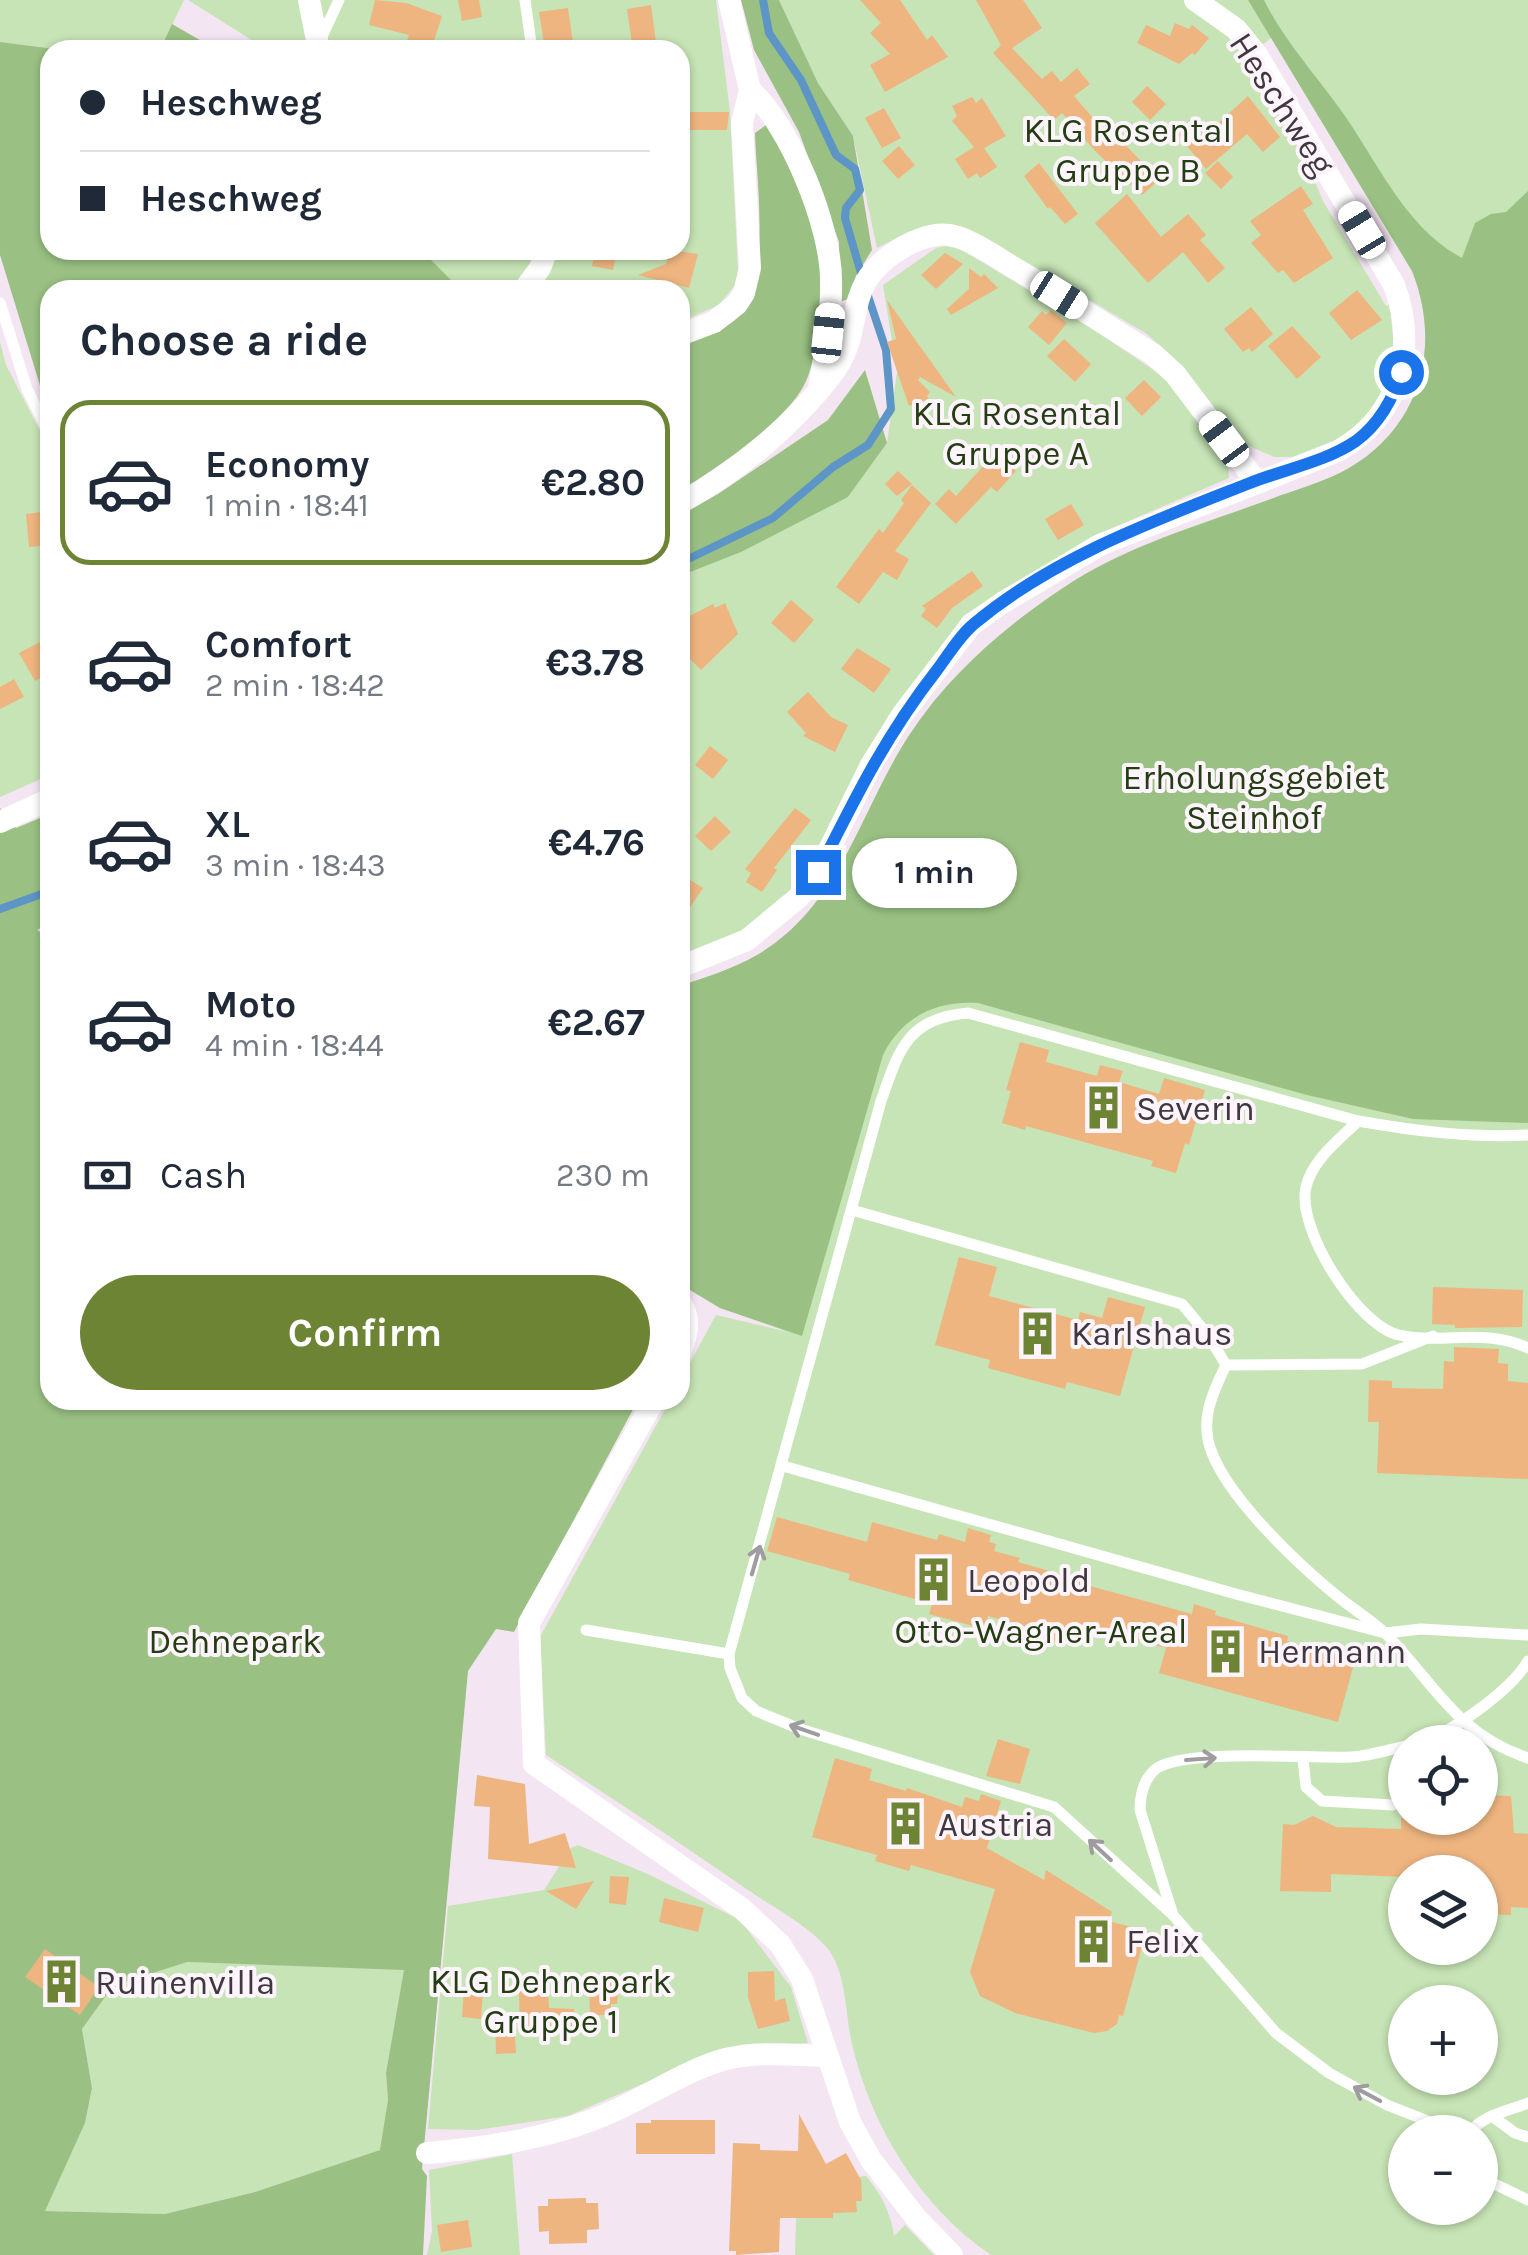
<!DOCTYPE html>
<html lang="en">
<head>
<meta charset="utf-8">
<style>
  :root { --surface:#fff; --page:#f2f2f3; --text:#1f2937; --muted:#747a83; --line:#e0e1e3; --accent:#6e8435 }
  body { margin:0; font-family:Karla,sans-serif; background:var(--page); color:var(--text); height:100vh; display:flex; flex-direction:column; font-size:38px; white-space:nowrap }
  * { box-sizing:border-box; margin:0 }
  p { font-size:32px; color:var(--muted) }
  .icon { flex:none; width:55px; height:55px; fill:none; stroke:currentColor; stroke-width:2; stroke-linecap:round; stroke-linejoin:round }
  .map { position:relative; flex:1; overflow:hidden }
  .sheet { position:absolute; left:40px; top:280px; width:650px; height:1130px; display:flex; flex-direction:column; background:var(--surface); border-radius:30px; box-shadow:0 2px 8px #0004 }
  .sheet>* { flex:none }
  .guide { position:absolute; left:40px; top:40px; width:650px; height:220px; border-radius:30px; box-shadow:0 2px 8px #0004; display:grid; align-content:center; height:220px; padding:0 40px; background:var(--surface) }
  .buttons { position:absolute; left:1388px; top:1725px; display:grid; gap:20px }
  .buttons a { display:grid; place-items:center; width:110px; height:110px; border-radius:50%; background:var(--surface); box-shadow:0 2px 8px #0004; font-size:50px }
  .end { position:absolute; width:45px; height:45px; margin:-22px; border:12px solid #1a73e8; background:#fff; box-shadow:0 0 0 5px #fff }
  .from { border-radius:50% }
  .bubble { position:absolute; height:70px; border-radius:35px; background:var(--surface); box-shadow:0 2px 8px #0004; font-size:32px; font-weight:700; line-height:70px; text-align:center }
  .car { position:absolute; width:30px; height:60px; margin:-30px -15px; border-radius:12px; box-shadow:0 0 8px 2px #0007; background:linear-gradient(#fff 24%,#345 0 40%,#fff 0 76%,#345 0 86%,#fff 0) }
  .guide b { display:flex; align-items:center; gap:35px; height:95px; font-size:38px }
  .guide b+b { border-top:2px solid var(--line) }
  .guide i { width:25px; height:25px; background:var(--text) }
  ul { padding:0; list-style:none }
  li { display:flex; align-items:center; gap:30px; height:165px; margin:0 20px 15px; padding:0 20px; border:5px solid transparent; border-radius:30px }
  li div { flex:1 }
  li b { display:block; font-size:38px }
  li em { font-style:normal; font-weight:700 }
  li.on { border-color:var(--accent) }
  li>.icon { width:90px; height:90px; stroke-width:1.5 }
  h2 { padding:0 40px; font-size:45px; line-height:120px }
  .pay { display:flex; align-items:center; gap:25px; height:110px; padding:0 40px; font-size:38px }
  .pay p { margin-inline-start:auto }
  .primary-button { display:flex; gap:20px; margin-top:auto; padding:20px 40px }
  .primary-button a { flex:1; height:115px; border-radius:60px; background:var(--accent); color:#fff; font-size:40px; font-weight:700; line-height:115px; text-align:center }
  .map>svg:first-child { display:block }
  .green { fill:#c6e4b5; fill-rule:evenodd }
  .forest { fill:#9ac183; fill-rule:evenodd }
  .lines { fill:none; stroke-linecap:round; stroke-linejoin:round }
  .stream { stroke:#5c95c6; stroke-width:8 }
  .building { fill:#eeb581 }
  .service { stroke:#fff; stroke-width:11 }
  .minor { stroke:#fff; stroke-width:22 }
  .oneway { stroke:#9e9c9e }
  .route { stroke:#1a73e8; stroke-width:12 }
  .labels { text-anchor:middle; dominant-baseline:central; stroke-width:8; stroke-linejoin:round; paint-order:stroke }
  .street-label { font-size:35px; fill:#3e393e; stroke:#fdf4fc }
  .park-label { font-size:35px; fill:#243e13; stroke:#fdf4fc }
  .poi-label { font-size:35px; fill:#3e393e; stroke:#fdf4fc; text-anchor:start }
</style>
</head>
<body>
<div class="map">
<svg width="1528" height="2255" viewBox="0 0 1528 2255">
  <rect width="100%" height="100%" fill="#f4e5f2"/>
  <g class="green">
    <path d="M0 0H184L160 50H63L0 42Z"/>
    <path d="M188 0H716L730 112 738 271 736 284 719 305 680 322V290H461L420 251 680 250V50H279L258 44Z"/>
    <path d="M779 0H1528V2255H991C920 2207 871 2126 852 2044 845 2014 847 1974 828 1949 808 1925 774 1908 748 1890 682 1844 614 1800 546 1755L540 1637 670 1400H680V1381L716 1315 788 1332 720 1308 680 1284V986C706 977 733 969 757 955 841 906 860 810 910 734 949 675 1004 627 1063 588 1125 546 1201 524 1271 499 1297 489 1326 482 1349 468 1421 426 1442 346 1412 271L1271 38 1246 58 1304 156 1323 201 1386 306 1390 305 1395 359 1379 401 1363 422 1332 444 1293 457H1274L1249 446 1231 434 1164 350 1147 334 1045 274 910 231 877 248 853 136 818 83ZM1405 1742H1480V1818H1405ZM1405 1872H1480V1948H1405ZM1405 2002H1480V2078H1405ZM1405 2132H1480V2208H1405Z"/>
    <path d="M945 246 960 249 1085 324 1164 377 1228 461 1229 478 1091 537 964 615 863 757 812 863 791 892 735 936 680 956V576L848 497 887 443 897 372 883 285 936 248Z"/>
    <path d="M0 342 6 365 50 450V775L0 797Z"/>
    <path d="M578 1845 650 1875 740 1920 791 1987 808 2043 722 2050 568 2116 477 2130 428 2129 448 1906 544 1890 571 1848Z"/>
    <path d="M186 1962 405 1969 386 2073 388 2100 381 2150 255 2192 165 2214 44 2211 85 2123 92 2088 82 2029 112 1987Z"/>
    <path d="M512 2154 520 2255H427L432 2231 429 2170Z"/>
    <path d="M866 2176C881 2194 891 2213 894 2236L905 2225 934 2255H795L797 2193 816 2181Z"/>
  </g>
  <g class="forest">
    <path d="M741 0H779L818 83 853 136 872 250 856 276 848 299 840 302 839 242 799 132 754 50Z"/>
    <path d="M1248 0H1264C1283 39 1315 74 1340 109 1377 160 1404 227 1462 258L1475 223 1491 214 1506 212 1528 191V1123L1413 1119 1307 1095 978 1003C936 1000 902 1017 883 1055L802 1336 720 1308 680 1284V986C706 977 733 969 757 955 841 906 860 810 910 734 949 675 1004 627 1063 588 1125 546 1201 525 1271 499 1297 489 1325 482 1349 468 1421 426 1442 346 1412 271Z"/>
    <path d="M172 24 217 50H160Z"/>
    <path d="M0 42 63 50H50V250H421L461 290H50V418L0 255Z"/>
    <path d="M766 125 770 127C794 177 820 229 824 285 825 302 819 321 817 338 813 359 811 377 798 395 773 430 717 468 680 491V345C696 338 716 332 731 323 774 295 756 179 755 133Z"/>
    <path d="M865 370 887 443 848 497 741 552 680 576V515L718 494 828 420Z"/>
    <path d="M0 808 16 828 50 814V923L37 930 50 938V1400H638L514 1632 496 1629 468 1671 422 2169 427 2176 423 2255H0ZM187 1962 404 1970 386 2073 388 2100 380 2150 255 2192 165 2214 45 2211 85 2123 92 2088 82 2029 113 1986Z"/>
  </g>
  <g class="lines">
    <g class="stream">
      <path d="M763 0 769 33 801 80 836 155 855 169 860 190 846 208 845 218 863 280"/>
      <path d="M680 563 773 518 833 467 868 445 891 409 886 350 867 293"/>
      <path d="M0 909 50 891"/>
    </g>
  </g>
  <g class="building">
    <path d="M375 0 406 3 442 16 431 50 406 43 409 35 369 25Z"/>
    <path d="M458 0H479L482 17 462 21Z"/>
    <path d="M860 0H900L927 40 932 35 948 57 885 92 870 65 890 54 870 33 881 23Z"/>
    <path d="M976 0H1023L1042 28 1012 48 1042 79 1052 71 1061 82 1077 68 1090 84 1074 96 1111 139 1115 134 1159 180 1142 195 1097 153 1062 113 1054 120 993 53 1001 45Z"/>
    <path d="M651 5 657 50H633L627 9Z"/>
    <path d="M568 8 574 50H545L539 12Z"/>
    <path d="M1175 23 1189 29 1192 25 1209 38 1195 55 1192 53 1179 64 1137 43 1146 25 1170 36Z"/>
    <path d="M1147 86 1166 104 1150 120 1132 102Z"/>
    <path d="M1248 96 1280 137 1263 152 1247 134 1206 169 1176 133 1190 120 1204 136Z"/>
    <path d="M972 97 976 103 982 98 1006 136 984 148 997 167 980 178 977 173 968 179 955 159 974 147 952 121 957 116 952 106Z"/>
    <path d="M884 108 901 138 882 148 865 118Z"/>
    <path d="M680 112H729L727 130H680Z"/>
    <path d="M899 146 915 165 898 179 882 161Z"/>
    <path d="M1218 161 1233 177 1221 189 1205 173Z"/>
    <path d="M1039 163 1078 214 1065 224 1050 207 1048 209 1024 176Z"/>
    <path d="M1301 186 1313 204 1303 210 1333 258 1294 283 1283 270 1278 273 1251 243 1261 235 1250 221Z"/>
    <path d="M1127 194 1161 237 1188 214 1206 235 1200 240 1225 268 1208 283 1183 252 1148 283 1095 223Z"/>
    <path d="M595 250H617L613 270 592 266Z"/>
    <path d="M670 250 698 254 689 288 638 275 666 264Z"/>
    <path d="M945 253 963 264 936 289 921 275Z"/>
    <path d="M969 268 981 277 984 274 998 288 951 315 947 309 969 289Z"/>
    <path d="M1357 290 1382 320 1351 340 1329 313Z"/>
    <path d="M887 300 956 397 920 377 918 380 930 392 927 396 929 399 909 406 887 342 896 339Z"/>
    <path d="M1251 307 1273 334 1252 352 1249 348 1243 352 1224 329Z"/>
    <path d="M1051 310 1067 323 1049 345 1028 327 1042 311 1046 315Z"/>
    <path d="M1292 326 1321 357 1297 379 1268 346Z"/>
    <path d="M1064 339 1091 364 1075 382 1047 356Z"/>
    <path d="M1144 380 1161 397 1142 416 1125 398Z"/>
    <path d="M996 452 1016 471 997 492 991 487 956 524 935 504 949 489 956 496Z"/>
    <path d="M898 471 912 484 897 496 885 484Z"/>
    <path d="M912 485 931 503 895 551 909 559 897 580 883 572 859 604 836 587 879 529 883 533 904 503 901 500Z"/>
    <path d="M1071 504 1084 525 1058 540 1045 519Z"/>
    <path d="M50 511V545L29 547 26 514Z"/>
    <path d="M972 571 983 586 952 608 937 628 921 616 926 609 922 606Z"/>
    <path d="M791 600 814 620 794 643 771 623Z"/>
    <path d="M725 603 738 634 701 670 680 649V621L713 604 715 608Z"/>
    <path d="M44 640 50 650V673L35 681 19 653Z"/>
    <path d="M857 648 891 669 874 693 841 669Z"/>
    <path d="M14 679 24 697 0 709V687Z"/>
    <path d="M808 692 831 717 848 725 835 752 803 736 806 733 787 712Z"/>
    <path d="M710 746 728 760 713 779 695 765Z"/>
    <path d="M795 808 811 820 774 868 777 870 762 892 746 882 751 873 745 869Z"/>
    <path d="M715 816 731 832 711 851 695 836Z"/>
    <path d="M687 878 703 888 680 922V888Z"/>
    <path d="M1020 1042 1049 1050 1046 1062 1097 1076 1100 1065 1123 1071 1119 1082 1159 1094 1164 1078 1205 1090 1189 1145 1185 1143 1176 1173 1151 1166 1153 1161 1026 1126 1025 1130 1002 1123 1011 1091 1006 1090Z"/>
    <path d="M959 1257 997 1267 989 1296 1078 1320 1080 1312 1102 1318 1108 1297 1145 1307 1120 1396 1067 1382 1065 1389 988 1368 990 1360 935 1345Z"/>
    <path d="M1433 1287 1523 1290 1522 1327 1455 1328V1325L1432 1324Z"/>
    <path d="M1454 1347 1499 1349 1498 1363 1508 1364V1381L1528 1383V1479L1377 1473 1379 1422H1368L1369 1380 1392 1381V1388L1443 1389 1444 1361 1454 1362Z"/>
    <path d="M777 1517 867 1542 872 1522 937 1540 939 1534 965 1542 968 1528 991 1535 989 1542 996 1544 994 1551 1020 1558 1018 1562 1084 1581 1083 1584 1192 1614 1194 1604 1216 1611 1215 1615 1288 1636 1287 1641 1355 1660 1338 1722 1159 1673 1166 1648 1072 1622 1065 1644 1029 1633 1031 1628 988 1616 984 1629 929 1614 932 1604 848 1580 850 1574 767 1551Z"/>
    <path d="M998 1739 1030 1749 1020 1784 986 1776Z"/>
    <path d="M835 1758 872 1769 869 1780 906 1791 907 1788 962 1807 965 1797 979 1801 981 1794 1001 1801 987 1848 1044 1880 1046 1870 1112 1912 1109 1921 1131 1927 1128 1939 1139 1942 1142 1947 1123 2016 1119 2015 1117 2024 1107 2031 1094 2033 1015 2013 980 1996 970 1972 995 1889 911 1865 909 1871 875 1861 877 1855 812 1837Z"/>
    <path d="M477 1775 525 1784 529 1844 565 1833 576 1868 488 1859 490 1807 474 1806Z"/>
    <path d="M1480 1795 1511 1796 1514 1833 1528 1834V1908L1511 1907V1915L1480 1914V1872H1405V1877L1331 1874V1892L1280 1891 1283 1824 1294 1825 1313 1816 1336 1827 1401 1829V1818H1480Z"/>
    <path d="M610 1876 629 1877 626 1905 609 1903Z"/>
    <path d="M594 1881 576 1909 546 1891Z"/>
    <path d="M664 1898 704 1908 698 1932 659 1922Z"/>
    <path d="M45 1949 99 1987 80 2015 25 1977Z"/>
    <path d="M774 1971 775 2001 785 1998 790 2021 758 2029 748 1997V1972Z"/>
    <path d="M619 1981 617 2004H611V2015H590L589 1983Z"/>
    <path d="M464 1990 483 1991 481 2019 462 2017Z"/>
    <path d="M548 1990 549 2008 574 2009 573 2031 520 2033 519 1991Z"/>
    <path d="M495 2022H514L516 2053 496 2054Z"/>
    <path d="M799 2114 826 2164 846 2153 861 2180 862 2201H856L857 2212 833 2213V2218H780L779 2252 736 2255V2251H729L733 2143 760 2144V2150L798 2151Z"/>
    <path d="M651 2120H715V2154H636V2123H651Z"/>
    <path d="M586 2198V2203H598L599 2229 587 2230V2243L549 2244V2231L539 2232 538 2206H548V2199Z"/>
    <path d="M468 2220 472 2247 441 2252 437 2225Z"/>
  </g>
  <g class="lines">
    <g class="service">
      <path d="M525 0 532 50"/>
      <path d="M320 41 339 0"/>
      <path d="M0 303 27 389 50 435"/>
      <path d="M1358 1121C1339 1140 1312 1160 1306 1187 1296 1229 1358 1326 1399 1335 1443 1345 1483 1327 1528 1348"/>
      <path d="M852 1210 1182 1304 1208 1335 1226 1365"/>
      <path d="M1433 1336 1362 1364 1226 1365C1212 1394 1199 1421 1212 1453 1231 1501 1297 1563 1337 1596 1353 1609 1371 1620 1386 1634 1435 1684 1456 1734 1528 1758"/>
      <path d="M783 1466 1236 1594 1385 1633 1421 1629 1528 1635"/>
      <path d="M586 1630 729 1654"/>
      <path d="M1419 1742C1451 1734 1512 1689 1528 1661"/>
      <path d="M1303 1759 1306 1787 1322 1801 1393 1805"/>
      <path d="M1173 1915 1140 1810C1140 1794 1144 1778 1157 1768 1188 1748 1309 1759 1351 1757 1369 1756 1388 1750 1405 1746"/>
      <path d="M1492 2116 1515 2133 1528 2137"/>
      <path d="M1456 2132 1387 2105 1329 2073 1276 2033 1173 1915 1054 1807 800 1729 756 1711 742 1698 730 1668 729 1654 881 1101C899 1050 907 1018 968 1013L1358 1121C1415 1131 1470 1138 1528 1135"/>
      <path d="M1470 2132C1483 2115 1508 2111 1528 2103"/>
      <path d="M1480 2177 1528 2200"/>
    </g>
    <g class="minor">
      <path d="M309 0 319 50"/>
      <path d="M750 90C790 125 831 226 831 280 832 316 825 353 819 388"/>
      <path d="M524 290 540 268 547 250"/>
      <path d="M680 335 714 322 737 304 744 293 750 268 742 123 750 90 729 0"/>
      <path d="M680 503C737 472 790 428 830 377 871 326 834 285 907 245 923 237 940 231 958 237 976 243 995 256 1011 266 1059 294 1105 325 1153 354L1175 374 1256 481"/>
      <path d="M0 822 50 799"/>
      <path d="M680 967 747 940 799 897 818 872 871 765 902 715 971 625 1002 603 1100 545 1338 451C1399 417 1418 349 1394 285L1257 55 1236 29 1195 0"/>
      <path d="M680 1302C692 1320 687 1334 680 1354"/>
      <path d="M654 1400 529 1623 534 1764 741 1908 780 1944 802 1979 850 2122 871 2160 917 2219 952 2255"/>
      <path d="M427 2153C489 2148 557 2137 614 2111 650 2095 688 2069 726 2059 758 2051 793 2055 826 2056"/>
    </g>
  </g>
  <defs><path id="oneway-shaft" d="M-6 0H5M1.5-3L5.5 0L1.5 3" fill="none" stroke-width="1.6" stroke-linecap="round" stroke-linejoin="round" transform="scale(2.5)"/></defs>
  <g class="oneway">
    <use href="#oneway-shaft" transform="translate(756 1560) rotate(-74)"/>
    <use href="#oneway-shaft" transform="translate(804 1730) rotate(-161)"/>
    <use href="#oneway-shaft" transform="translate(1201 1759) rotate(-4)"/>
    <use href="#oneway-shaft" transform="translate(1100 1850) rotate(-137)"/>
    <use href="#oneway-shaft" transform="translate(1367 2094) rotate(-152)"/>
  </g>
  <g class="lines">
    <path class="route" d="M818 872C855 798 886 735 937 670 949 654 960 635 975 623 1054 557 1156 520 1250 483 1285 469 1325 462 1356 441 1378 425 1394 398 1401 372"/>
  </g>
  <defs>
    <symbol id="building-bare" viewBox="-9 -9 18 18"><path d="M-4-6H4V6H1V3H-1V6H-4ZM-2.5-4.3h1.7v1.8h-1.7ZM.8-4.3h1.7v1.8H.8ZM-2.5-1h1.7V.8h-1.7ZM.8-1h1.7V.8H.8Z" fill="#6e8435" stroke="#fdf4fc" stroke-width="2.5" paint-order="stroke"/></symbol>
  </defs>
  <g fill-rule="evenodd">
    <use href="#building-bare" x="1072" y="1076" width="63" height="63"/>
    <use href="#building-bare" x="1006" y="1302" width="63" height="63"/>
    <use href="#building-bare" x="902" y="1548" width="63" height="63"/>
    <use href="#building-bare" x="1194" y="1620" width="63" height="63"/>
    <use href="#building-bare" x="874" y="1792" width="63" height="63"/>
    <use href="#building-bare" x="1062" y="1910" width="63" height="63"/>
    <use href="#building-bare" x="30" y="1950" width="63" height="63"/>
  </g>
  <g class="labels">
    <g class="street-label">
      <text transform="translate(1282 104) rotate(57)">Heschweg</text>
    </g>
    <g class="park-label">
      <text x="1128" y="130">KLG Rosental<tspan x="1128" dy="40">Gruppe B</tspan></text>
      <text x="1017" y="413">KLG Rosental<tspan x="1017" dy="40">Gruppe A</tspan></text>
      <text x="1254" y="777">Erholungsgebiet<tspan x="1254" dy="40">Steinhof</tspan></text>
      <text x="1041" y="1631">Otto-Wagner-Areal</text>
      <text x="235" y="1641">Dehnepark</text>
      <text x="551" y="1981">KLG Dehnepark<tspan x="551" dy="40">Gruppe 1</tspan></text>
    </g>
    <g class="poi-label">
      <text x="1136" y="1108">Severin</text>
      <text x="1071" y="1333">Karlshaus</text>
      <text x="967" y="1580">Leopold</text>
      <text x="1258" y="1651">Hermann</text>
      <text x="938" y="1824">Austria</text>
      <text x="1126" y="1941">Felix</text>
      <text x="95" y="1982">Ruinenvilla</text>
    </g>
  </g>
</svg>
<div class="buttons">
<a><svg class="icon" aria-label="locate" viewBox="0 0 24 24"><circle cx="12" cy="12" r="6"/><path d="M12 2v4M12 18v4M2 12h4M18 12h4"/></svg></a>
<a><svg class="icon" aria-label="layers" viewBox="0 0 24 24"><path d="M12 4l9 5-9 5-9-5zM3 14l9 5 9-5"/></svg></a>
<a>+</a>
<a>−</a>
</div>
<i class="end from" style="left:1401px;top:372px"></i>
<i class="end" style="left:818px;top:872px"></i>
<div class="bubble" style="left:852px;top:838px;width:165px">1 min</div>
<i class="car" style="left:1362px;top:230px;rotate:329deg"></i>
<i class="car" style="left:1059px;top:295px;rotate:122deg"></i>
<i class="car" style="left:828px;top:333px;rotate:6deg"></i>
<i class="car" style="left:1224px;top:439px;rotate:323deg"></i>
<div class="guide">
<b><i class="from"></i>Heschweg</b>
<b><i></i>Heschweg</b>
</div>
<section class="sheet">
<h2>Choose a ride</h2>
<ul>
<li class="on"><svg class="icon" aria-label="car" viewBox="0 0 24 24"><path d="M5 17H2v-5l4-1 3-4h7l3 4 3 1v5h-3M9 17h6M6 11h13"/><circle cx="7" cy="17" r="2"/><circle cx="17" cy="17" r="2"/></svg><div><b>Economy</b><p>1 min · 18:41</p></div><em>€2.80</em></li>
<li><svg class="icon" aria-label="car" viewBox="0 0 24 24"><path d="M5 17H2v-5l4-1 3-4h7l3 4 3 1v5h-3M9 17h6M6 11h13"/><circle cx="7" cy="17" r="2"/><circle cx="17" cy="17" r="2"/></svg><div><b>Comfort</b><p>2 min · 18:42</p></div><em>€3.78</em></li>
<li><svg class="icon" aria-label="car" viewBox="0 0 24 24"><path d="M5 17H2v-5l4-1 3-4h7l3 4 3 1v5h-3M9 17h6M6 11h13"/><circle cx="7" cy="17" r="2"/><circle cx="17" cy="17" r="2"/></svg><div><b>XL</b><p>3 min · 18:43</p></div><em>€4.76</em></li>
<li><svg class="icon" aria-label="car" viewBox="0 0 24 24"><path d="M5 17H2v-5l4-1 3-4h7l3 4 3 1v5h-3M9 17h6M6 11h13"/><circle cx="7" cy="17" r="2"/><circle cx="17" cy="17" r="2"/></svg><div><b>Moto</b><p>4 min · 18:44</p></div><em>€2.67</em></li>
</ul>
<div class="pay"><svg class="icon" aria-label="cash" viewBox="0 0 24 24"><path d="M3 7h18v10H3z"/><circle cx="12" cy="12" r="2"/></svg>Cash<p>230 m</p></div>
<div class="primary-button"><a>Confirm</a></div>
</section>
</div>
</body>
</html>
